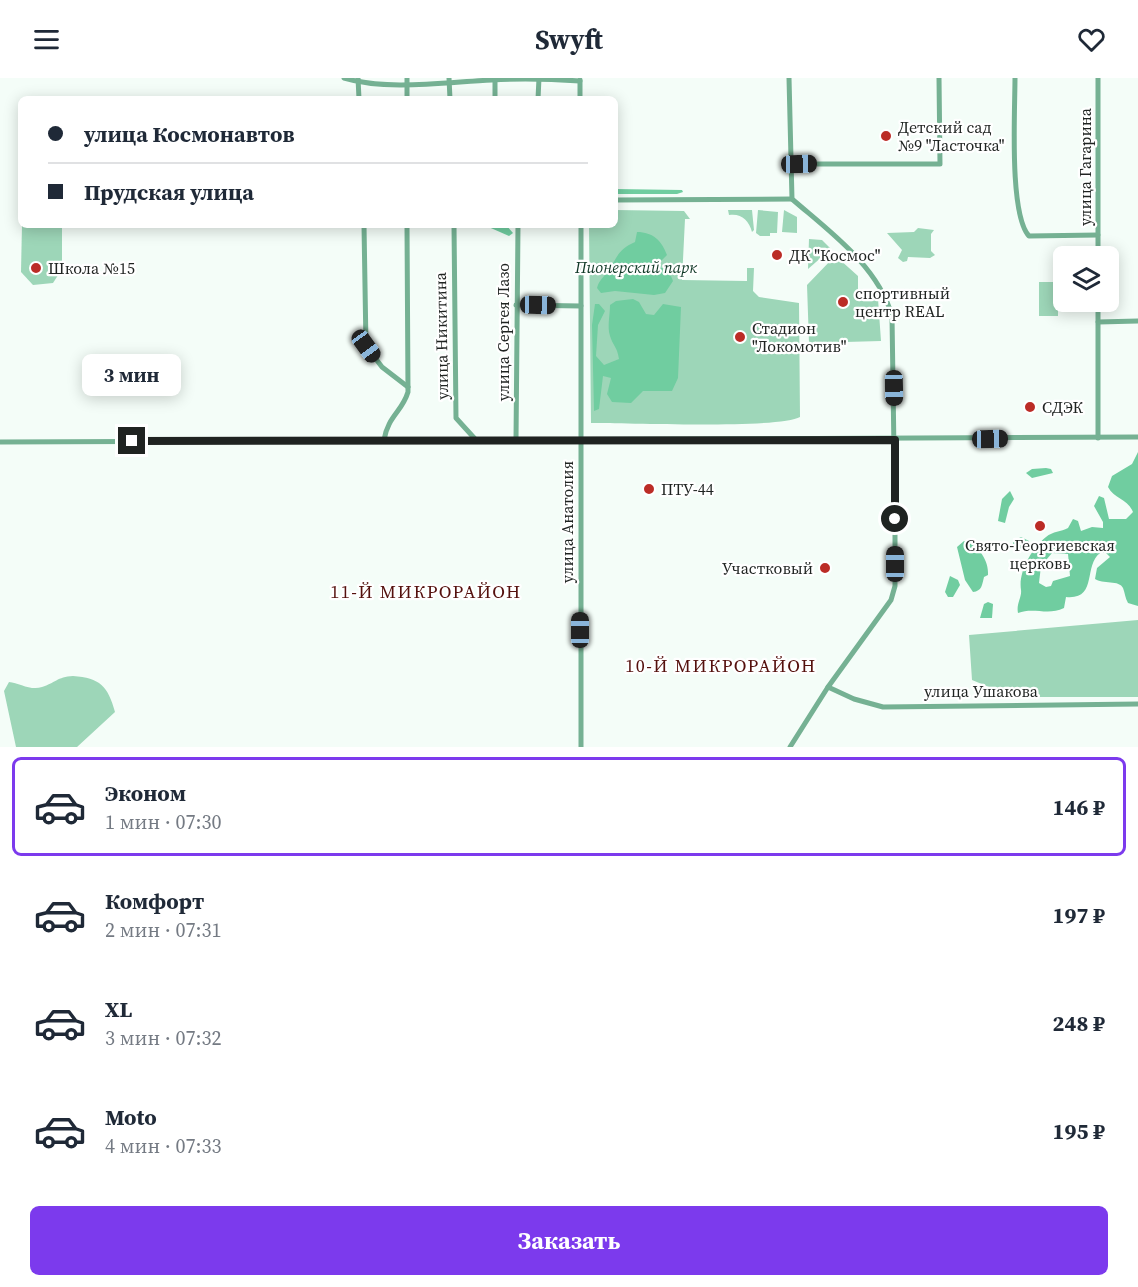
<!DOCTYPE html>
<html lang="ru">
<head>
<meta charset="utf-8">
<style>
  :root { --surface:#fff; --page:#f6f6f7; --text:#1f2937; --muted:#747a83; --line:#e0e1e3; --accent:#7c3aed }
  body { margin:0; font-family:"Source Serif 4",serif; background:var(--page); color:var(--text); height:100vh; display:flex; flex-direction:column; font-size:22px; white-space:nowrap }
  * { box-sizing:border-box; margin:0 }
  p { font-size:20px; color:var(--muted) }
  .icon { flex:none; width:33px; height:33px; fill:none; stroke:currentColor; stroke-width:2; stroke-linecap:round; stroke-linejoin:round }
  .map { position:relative; height:669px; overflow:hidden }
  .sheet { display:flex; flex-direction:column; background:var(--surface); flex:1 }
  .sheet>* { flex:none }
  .banner { position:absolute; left:18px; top:18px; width:600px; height:132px; border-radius:9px; box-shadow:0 3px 15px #0003; display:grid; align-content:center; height:132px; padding:0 30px; background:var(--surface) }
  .fabs { position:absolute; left:1053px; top:168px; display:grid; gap:12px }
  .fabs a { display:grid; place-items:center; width:66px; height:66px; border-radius:9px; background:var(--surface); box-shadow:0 3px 15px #0003; font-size:30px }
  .end { position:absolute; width:27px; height:27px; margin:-14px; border:8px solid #1f2321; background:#fff; box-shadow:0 0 0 3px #fff }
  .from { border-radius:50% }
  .bubble { position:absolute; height:42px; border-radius:9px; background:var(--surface); box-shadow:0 3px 15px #0003; font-size:20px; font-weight:700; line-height:42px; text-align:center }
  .car { position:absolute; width:18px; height:36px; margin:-18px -9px; border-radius:8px; box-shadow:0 0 4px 2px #0007; background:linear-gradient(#222 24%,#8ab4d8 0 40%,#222 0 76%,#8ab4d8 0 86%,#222 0) }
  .banner b { display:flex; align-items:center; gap:21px; height:57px; font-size:22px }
  .banner b+b { border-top:2px solid var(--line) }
  .banner i { width:15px; height:15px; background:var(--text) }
  ul { padding:10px 0 0; list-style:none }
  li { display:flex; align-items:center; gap:18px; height:99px; margin:0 12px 9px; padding:0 18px; border:3px solid transparent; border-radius:9px }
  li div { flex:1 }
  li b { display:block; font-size:22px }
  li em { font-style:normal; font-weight:700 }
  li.active { border-color:var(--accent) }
  li>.icon { width:54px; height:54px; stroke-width:1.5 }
  .action { display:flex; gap:12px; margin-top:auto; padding:12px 30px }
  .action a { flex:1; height:69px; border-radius:9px; background:var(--accent); color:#fff; font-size:24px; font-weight:700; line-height:69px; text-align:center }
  header { display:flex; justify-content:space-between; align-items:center; height:78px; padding:0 30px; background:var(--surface); font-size:27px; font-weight:700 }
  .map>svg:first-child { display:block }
  .green { fill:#9dd6b8 }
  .forest { fill:#70cda0; fill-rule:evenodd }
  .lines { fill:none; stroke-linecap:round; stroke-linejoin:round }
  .minor { stroke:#75b193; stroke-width:5 }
  .route { stroke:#1f2321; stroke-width:8 }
  .poi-dot { fill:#bb2c26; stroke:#fff; stroke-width:2 }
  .labels { text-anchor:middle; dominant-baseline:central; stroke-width:4.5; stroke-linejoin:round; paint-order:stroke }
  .poi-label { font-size:16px; fill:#1f2321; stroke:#fff; text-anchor:start }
  .street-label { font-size:16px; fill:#1f2321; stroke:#fff }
  .park-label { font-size:16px; font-style:italic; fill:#0f3826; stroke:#fff }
  .neighbourhood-label { font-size:18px; letter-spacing:1.5px; fill:#54100d; stroke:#fff }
</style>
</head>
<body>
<header><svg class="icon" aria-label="menu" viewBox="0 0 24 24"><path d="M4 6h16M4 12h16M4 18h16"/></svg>Swyft<svg class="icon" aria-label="heart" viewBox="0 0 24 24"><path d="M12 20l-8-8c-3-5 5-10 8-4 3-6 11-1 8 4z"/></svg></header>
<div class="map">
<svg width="1138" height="669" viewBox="0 0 1138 669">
  <rect width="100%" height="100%" fill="#f4fdf8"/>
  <g class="green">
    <path d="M615 132 684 133 690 141H685L682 202 747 203V190H754L753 213 759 219 799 225 800 339C780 351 625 345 591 345L589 147H615Z"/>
    <path d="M728 132H752L754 152 752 154C749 142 741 135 729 137Z"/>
    <path d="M758 132 778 134 777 155H770V158H760L756 155Z"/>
    <path d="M784 132 797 139V155L782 154Z"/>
    <path d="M22 147H62V191L53 205 33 207 21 194Z"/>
    <path d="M918 150 934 152 931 156V173L935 177 930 180 908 179 907 183 903 184 898 180 902 172 887 155 914 154Z"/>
    <path d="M809 161 822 162 831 171 808 191Z"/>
    <path d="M833 180 839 181 858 198V219L878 221 881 263 809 265 807 207Z"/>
    <rect x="1039" y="204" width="19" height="34"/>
    <path d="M1138 542V619H990L989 609 972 602 969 557Z"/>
    <path d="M73 598C100 600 108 608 115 634L77 669H16L4 613 9 604C19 605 31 613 42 609 55 605 57 599 73 598Z"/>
  </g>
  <g class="forest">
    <path d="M615 111 682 112 683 114 677 116H615Z"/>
    <path d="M484 147H506L513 155 509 158Z"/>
    <path d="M637 154C653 154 662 163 667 177L661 183 659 189 669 193 673 203 665 215 654 217 615 213 601 215 597 210C599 202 604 199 608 193 618 179 617 172 635 164Z"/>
    <path d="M633 221 639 224 646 236 654 237 663 226 681 229 678 300 672 313H643L631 325 612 324 607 316 611 300 603 298 599 331 594 333 592 247 595 226H599L605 233 598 247 596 278 604 287 619 281C617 268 613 268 610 258 607 248 610 238 610 227L616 223Z"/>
    <path d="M1138 374V528L1128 525C1125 520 1125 515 1123 510 1120 502 1102 506 1095 501L1097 490 1110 479 1106 475H1100C1083 488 1098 522 1066 519L1064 530C1048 538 1034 529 1018 535 1016 526 1022 519 1021 512 1018 494 1032 470 1046 459 1053 453 1061 454 1068 450L1073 441 1078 443 1081 453 1092 449 1103 450V444L1094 428 1099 418 1104 420 1109 441H1126L1133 434C1128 421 1114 421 1108 409L1112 398 1132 386ZM1052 475 1068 476 1070 498 1053 503 1051 508 1046 509 1039 505 1041 488Z"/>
    <path d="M1046 390 1051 391 1053 395 1032 400 1026 395 1032 391Z"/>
    <path d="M1010 413 1014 421 1009 429 1005 445 998 443 1002 421Z"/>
    <path d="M1021 459 1029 463V468L1020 473H1013V463Z"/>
    <path d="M964 463C979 467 989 483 988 497L984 499C982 507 982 513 973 514L965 502 957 469Z"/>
    <path d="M950 498 958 502 960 507 953 519H948L945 514Z"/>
    <path d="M988 524 993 526 992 540H980L984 526Z"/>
  </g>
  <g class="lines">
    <g class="minor">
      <path d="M344 0C387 13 447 4 492 2 522 0 551 1 580 3"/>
      <path d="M358 0 359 21"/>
      <path d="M449 0 450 21"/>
      <path d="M495 0V21"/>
      <path d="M789 0 792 121C830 154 878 188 892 238L895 441V508L891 522 828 609 790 669"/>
      <path d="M1015 0C1015 33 1009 136 1029 158L1098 157"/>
      <path d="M580 2V21"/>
      <path d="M407 21V0"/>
      <path d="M538 21 539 0"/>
      <path d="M791 86H940L939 0"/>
      <path d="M615 122 792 121"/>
      <path d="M364 147 366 268 382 289 408 309"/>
      <path d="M454 147 456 340 476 362"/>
      <path d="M581 147V669"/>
      <path d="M1098 178V0"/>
      <path d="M1098 224V360"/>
      <path d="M516 227 581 228"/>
      <path d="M1098 244 1138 243"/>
      <path d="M384 362C388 338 402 334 408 314L407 147"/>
      <path d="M516 362 518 147"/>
      <path d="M0 364 1138 359"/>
      <path d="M828 609 854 621 883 629 1138 626"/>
    </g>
  </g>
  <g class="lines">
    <path class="route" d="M132 363 895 362V441"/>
  </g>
  <g class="poi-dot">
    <circle cx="886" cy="58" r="6"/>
    <circle cx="777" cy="177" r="6"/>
    <circle cx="36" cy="190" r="6"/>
    <circle cx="843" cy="224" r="6"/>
    <circle cx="740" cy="259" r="6"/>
    <circle cx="1030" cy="329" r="6"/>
    <circle cx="649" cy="411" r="6"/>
    <circle cx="1040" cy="448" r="6"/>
    <circle cx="825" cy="490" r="6"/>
  </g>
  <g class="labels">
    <g class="poi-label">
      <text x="898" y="49">Детский сад<tspan x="898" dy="18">№9 "Ласточка"</tspan></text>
      <text x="789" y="177">ДК "Космос"</text>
      <text x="48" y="190">Школа №15</text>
      <text x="855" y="215">спортивный<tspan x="855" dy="18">центр REAL</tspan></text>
      <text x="752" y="250">Стадион<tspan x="752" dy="18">"Локомотив"</tspan></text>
      <text x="1042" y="329">СДЭК</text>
      <text x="661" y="411">ПТУ-44</text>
      <text x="1040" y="467" text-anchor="middle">Свято-Георгиевская<tspan x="1040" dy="18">церковь</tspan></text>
      <text x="813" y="490" text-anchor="end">Участковый</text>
    </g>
    <g class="street-label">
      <text transform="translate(1085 89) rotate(-90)">улица Гагарина</text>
      <text transform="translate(503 254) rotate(-90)">улица Сергея Лазо</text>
      <text transform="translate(441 258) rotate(-91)">улица Никитина</text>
      <text transform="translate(567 444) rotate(-90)">улица Анатолия</text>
      <text x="981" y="613">улица Ушакова</text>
    </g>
    <g class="park-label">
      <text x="636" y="189">Пионерский парк</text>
    </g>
    <g class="neighbourhood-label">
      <text x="426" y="513">11-Й МИКРОРАЙОН</text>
      <text x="721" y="587">10-Й МИКРОРАЙОН</text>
    </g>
  </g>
</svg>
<div class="fabs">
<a><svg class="icon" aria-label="layers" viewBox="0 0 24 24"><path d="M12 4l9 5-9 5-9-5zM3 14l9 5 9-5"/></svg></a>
</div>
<i class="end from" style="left:895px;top:441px"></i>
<i class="end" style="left:132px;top:363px"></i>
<div class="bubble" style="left:82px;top:276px;width:99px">3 мин</div>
<i class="car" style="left:799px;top:86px;rotate:89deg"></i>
<i class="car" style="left:538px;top:227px;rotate:91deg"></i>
<i class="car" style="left:366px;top:268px;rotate:144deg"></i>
<i class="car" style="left:894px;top:310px;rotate:179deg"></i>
<i class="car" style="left:990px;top:361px;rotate:89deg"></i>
<i class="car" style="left:895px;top:486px;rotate:0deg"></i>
<i class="car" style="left:580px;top:552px;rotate:0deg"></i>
<div class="banner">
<b><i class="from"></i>улица Космонавтов</b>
<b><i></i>Прудская улица</b>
</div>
</div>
<section class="sheet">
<ul>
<li class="active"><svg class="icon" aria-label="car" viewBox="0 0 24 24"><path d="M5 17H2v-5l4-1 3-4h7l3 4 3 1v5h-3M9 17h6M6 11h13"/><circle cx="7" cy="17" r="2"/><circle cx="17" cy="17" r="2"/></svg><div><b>Эконом</b><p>1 мин · 07:30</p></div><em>146 ₽</em></li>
<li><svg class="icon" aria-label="car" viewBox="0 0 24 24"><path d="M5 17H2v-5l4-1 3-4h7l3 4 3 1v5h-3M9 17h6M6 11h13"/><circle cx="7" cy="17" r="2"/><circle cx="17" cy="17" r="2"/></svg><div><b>Комфорт</b><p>2 мин · 07:31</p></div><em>197 ₽</em></li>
<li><svg class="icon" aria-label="car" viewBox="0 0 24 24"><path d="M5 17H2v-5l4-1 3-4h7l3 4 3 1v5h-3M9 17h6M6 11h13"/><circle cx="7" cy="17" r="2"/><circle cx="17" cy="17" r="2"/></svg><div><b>XL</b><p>3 мин · 07:32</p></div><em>248 ₽</em></li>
<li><svg class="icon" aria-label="car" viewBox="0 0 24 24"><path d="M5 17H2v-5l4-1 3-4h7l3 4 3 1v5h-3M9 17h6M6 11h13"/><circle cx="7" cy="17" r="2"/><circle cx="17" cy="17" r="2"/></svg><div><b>Moto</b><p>4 мин · 07:33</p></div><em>195 ₽</em></li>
</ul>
<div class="action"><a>Заказать</a></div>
</section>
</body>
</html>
